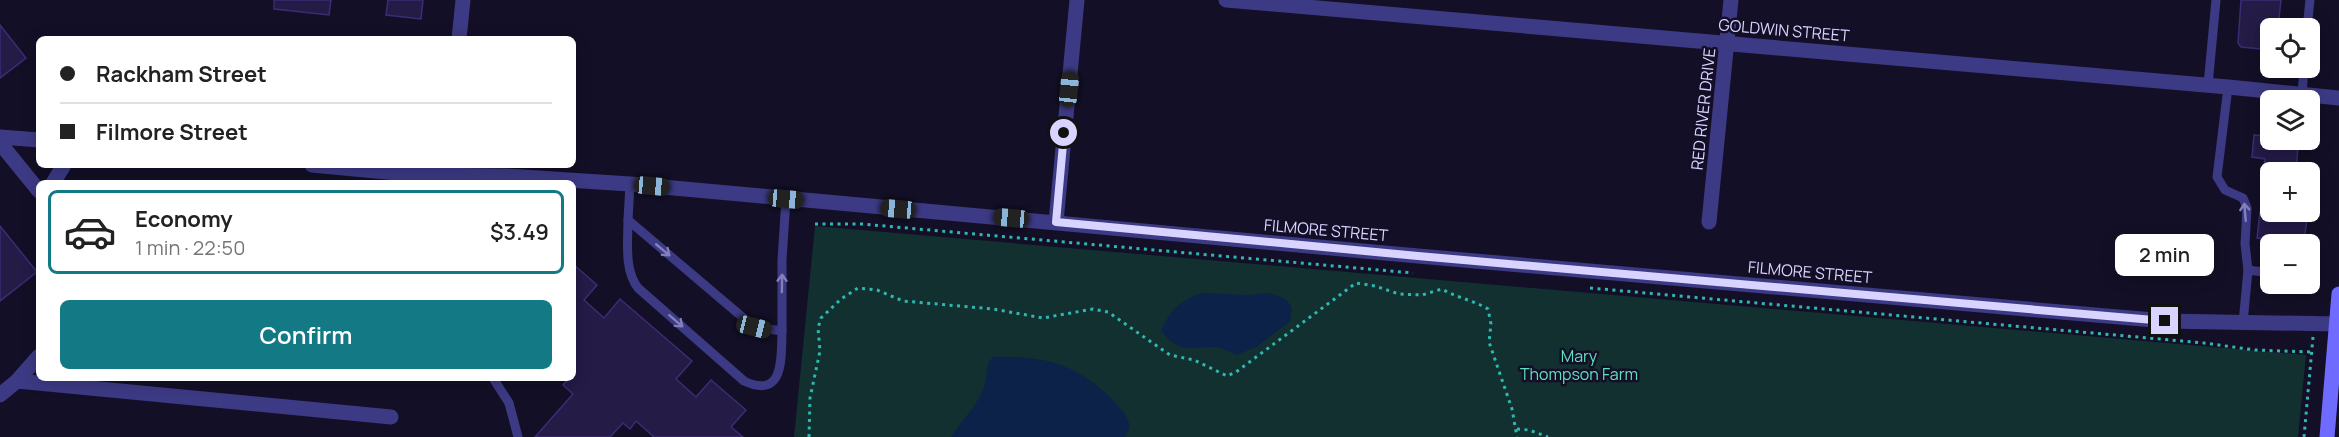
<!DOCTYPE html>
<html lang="en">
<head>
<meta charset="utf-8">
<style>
  :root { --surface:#fff; --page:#f2f2f2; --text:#222; --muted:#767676; --line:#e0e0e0; --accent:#137a85 }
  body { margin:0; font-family:Manrope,sans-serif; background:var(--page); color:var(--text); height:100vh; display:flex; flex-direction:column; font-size:22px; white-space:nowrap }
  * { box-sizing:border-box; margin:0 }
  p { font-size:20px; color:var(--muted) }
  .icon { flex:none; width:33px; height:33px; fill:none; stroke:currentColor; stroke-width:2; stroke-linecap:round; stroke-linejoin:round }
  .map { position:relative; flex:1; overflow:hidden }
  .panel { position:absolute; left:36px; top:180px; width:540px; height:201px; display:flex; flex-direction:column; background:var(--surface); border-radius:9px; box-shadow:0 3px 15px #0003 }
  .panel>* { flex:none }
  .top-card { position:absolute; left:36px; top:36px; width:540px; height:132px; border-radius:9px; box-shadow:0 3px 15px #0003; display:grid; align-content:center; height:132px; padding:0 24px; background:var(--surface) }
  .controls { position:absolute; left:2260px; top:18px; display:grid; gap:12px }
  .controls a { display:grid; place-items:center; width:60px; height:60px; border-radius:9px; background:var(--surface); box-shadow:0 3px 15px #0003; font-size:30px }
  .end { position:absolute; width:27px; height:27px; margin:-14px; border:8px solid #d9d4ff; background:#111; box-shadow:0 0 0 3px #111 }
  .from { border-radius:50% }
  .bubble { position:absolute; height:42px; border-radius:9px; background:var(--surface); box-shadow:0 3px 15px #0003; font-size:20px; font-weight:600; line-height:42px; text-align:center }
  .car { position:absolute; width:18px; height:36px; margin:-18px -9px; border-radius:8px; box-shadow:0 0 4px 2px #0007; background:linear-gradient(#222 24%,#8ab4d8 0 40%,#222 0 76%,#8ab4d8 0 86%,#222 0) }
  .top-card b { display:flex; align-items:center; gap:21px; height:57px; font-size:22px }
  .top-card b+b { border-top:2px solid var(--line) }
  .top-card i { width:15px; height:15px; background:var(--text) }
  ul { padding:10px 0 0; list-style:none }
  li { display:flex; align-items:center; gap:18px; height:84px; margin:0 12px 9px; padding:0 12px; border:3px solid var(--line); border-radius:9px }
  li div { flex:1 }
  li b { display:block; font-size:22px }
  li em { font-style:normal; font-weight:600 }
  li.current { border-color:var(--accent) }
  li>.icon { width:54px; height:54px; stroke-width:1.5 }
  .button { display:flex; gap:12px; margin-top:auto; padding:12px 24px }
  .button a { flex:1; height:69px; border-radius:9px; background:var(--accent); color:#fff; font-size:24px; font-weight:600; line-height:69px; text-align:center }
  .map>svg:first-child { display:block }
  .green { fill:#12302f }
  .water { fill:#0c2248 }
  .building { fill:#241b47; stroke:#3b2d73; stroke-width:1.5 }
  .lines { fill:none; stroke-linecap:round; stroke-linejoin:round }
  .path { stroke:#2fb8b0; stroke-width:3; stroke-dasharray:3 4.5; stroke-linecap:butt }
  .lane { stroke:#3d3a85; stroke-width:9 }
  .street { stroke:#3d3a85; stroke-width:15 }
  .secondary { stroke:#6f6bff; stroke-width:15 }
  .oneway { stroke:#837fbc }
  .route { stroke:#d9d4ff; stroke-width:8 }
  .labels { text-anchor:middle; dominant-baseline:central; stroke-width:5; stroke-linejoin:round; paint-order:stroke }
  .street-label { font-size:16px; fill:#d9d4ff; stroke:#130f26 }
  .park-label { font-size:16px; fill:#5fe0c0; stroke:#130f26 }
</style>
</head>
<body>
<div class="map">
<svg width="2339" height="437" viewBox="0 0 2339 437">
  <rect width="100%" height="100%" fill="#130f26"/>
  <path class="green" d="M815 226 2306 355 2298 437H794Z"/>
  <g class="water">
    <path d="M1201 293 1247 295 1269 293 1286 299 1292 308 1290 321 1258 346 1237 355C1230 352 1221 347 1214 347 1187 347 1181 354 1161 331 1171 309 1178 303 1201 293Z"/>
    <path d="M993 357C1045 355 1082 365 1117 405 1127 416 1134 424 1125 437H951C962 419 979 405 985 384 988 374 985 364 993 357Z"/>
  </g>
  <g class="building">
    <path d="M274 0H331L329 15 274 9Z"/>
    <path d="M388 0H423L421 19 386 15Z"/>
    <path d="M2241 0H2281L2278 28H2271V50L2241 47 2238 43Z"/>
    <path d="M0 25 26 58 0 78Z"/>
    <path d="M2254 135 2271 136V140H2277V143L2298 145 2296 172H2263L2265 159 2252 157Z"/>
    <path d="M2260 212H2308L2305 234 2314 244H2297L2295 242 2257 238Z"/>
    <path d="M0 226 37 272 0 301Z"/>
    <path d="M573 264 597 285 584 300 604 318 620 299 692 361 676 379 696 397 711 380 746 410 731 427 743 437H654L636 421 630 429 623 423 610 437H535L573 394 563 385 569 378H573Z"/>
  </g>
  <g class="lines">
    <g class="path">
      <path d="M815 224H862L1413 273"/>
      <path d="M1590 288 2204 343 2255 350 2311 352"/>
      <path d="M1517 429 1529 430 1548 437"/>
      <path d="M809 437 810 398 820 351 818 328 821 318 841 299 858 288 877 290 903 301 993 309 1043 318 1093 309 1108 312 1170 355 1194 360 1227 376 1236 372 1356 283 1375 286 1399 294 1422 295 1442 289C1457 298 1473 300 1488 309L1491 324 1489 342 1512 409 1517 437"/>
      <path d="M2304 437 2313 337"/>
    </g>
    <g class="lane">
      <path d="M2307 28 2310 0"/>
      <path d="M2208 85 2216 0"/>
      <path d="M2228 87 2217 177 2225 190 2243 198 2247 208 2245 244 2248 270"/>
      <path d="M2302 94 2304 68"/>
      <path d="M630 184 628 220 754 327 782 331V260L786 199"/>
      <path d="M628 220C628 242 624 270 638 288L744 381C785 400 781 357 782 331"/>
      <path d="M2243 323 2248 270 2271 273"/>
      <path d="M493 378 509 403 518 437"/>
    </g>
    <g class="street">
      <path d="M1226 0 2228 87 2339 98"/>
      <path d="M459 39 463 0"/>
      <path d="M0 137 39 140"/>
      <path d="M0 143 39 191"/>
      <path d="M312 165 418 175 506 176 630 184 1418 256 2165 321 2337 324"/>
      <path d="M53 183 64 165"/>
      <path d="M1056 222 1077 0"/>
      <path d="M1709 222 1731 0"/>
      <path d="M17 381 391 417"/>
      <path d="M0 395 17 381 39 356"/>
    </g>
    <path class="secondary" d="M2327 437 2339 294"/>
  </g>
  <defs><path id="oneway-shaft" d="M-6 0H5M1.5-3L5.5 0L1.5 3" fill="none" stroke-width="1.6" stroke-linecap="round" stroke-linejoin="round" transform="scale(1.5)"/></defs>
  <g class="oneway">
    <use href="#oneway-shaft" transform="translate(2245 212) rotate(-95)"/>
    <use href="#oneway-shaft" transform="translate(663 250) rotate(40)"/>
    <use href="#oneway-shaft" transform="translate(782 283) rotate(-89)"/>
    <use href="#oneway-shaft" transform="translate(676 321) rotate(41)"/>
  </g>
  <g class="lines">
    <path class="route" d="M1064 133 1056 222 1418 256 2165 321"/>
  </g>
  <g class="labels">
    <g class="street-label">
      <text transform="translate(1784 30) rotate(5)">GOLDWIN STREET</text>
      <text transform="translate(1703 109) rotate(-84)">RED RIVER DRIVE</text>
      <text transform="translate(1326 230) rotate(5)">FILMORE STREET</text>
      <text transform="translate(1810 272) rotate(5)">FILMORE STREET</text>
    </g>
    <g class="park-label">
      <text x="1579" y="356">Mary<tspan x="1579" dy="18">Thompson Farm</tspan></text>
    </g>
  </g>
</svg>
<div class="controls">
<a><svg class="icon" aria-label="locate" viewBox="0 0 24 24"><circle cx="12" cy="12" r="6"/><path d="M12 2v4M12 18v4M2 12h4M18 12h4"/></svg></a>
<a><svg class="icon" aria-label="layers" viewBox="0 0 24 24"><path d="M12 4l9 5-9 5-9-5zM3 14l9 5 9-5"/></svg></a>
<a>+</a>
<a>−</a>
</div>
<i class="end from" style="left:1064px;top:133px"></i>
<i class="end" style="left:2165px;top:321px"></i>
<div class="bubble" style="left:2115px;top:234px;width:99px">2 min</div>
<i class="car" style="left:1069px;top:89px;rotate:6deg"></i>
<i class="car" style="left:652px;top:186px;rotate:95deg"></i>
<i class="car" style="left:786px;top:199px;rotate:95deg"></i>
<i class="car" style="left:898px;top:209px;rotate:275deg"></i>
<i class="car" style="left:1011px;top:218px;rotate:275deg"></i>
<i class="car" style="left:754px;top:327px;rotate:104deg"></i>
<div class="top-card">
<b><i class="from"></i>Rackham Street</b>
<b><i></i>Filmore Street</b>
</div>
<section class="panel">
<ul>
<li class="current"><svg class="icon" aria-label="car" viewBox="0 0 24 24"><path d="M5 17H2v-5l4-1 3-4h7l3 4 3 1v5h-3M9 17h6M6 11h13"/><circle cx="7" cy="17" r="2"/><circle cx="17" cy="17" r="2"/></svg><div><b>Economy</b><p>1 min · 22:50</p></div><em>$3.49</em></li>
</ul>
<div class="button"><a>Confirm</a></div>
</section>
</div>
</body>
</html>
